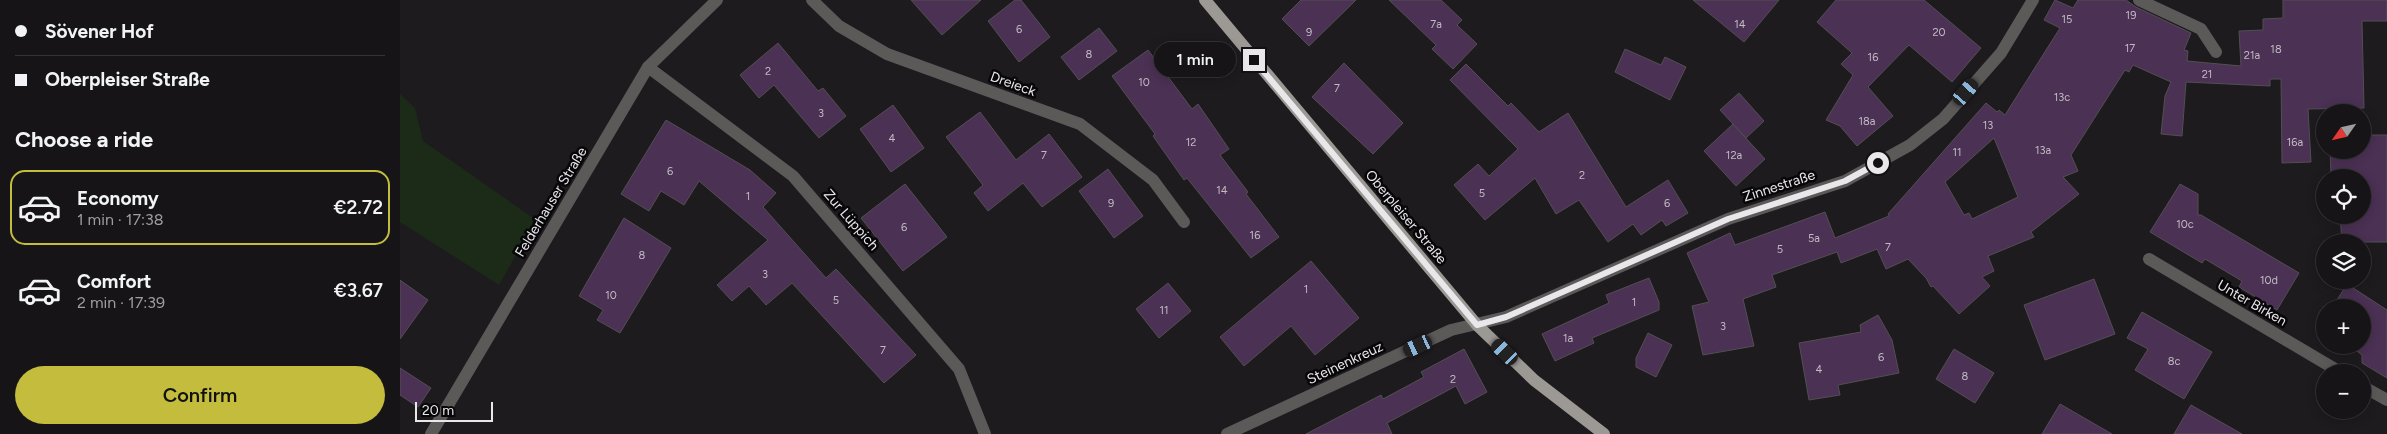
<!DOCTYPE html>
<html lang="en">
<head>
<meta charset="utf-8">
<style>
  :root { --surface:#161417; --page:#1f1d20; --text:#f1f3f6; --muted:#9e9ea1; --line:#353336; --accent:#c4bc3d }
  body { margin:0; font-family:Figtree,sans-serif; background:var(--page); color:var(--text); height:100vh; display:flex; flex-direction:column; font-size:19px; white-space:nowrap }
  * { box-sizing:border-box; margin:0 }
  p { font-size:16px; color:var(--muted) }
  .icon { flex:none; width:28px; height:28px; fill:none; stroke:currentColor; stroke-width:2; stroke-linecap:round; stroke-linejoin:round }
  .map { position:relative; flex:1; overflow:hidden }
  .drawer { display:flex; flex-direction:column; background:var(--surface); width:400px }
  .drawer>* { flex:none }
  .hud { display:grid; align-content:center; height:110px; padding:0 15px; background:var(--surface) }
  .needle { width:32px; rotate:236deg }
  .buttons { position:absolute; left:1916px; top:104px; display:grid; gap:10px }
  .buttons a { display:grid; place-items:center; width:55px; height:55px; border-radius:50%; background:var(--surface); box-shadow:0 2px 12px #0003,0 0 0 1px var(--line); font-size:25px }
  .scale { position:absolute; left:15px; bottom:12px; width:78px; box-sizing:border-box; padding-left:5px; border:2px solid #e9e7ea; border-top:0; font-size:14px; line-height:18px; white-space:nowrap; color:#e9e7ea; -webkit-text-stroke:4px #070608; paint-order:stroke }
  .end { position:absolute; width:22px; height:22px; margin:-11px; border:6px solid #e9e7ea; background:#111; box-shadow:0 0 0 2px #111 }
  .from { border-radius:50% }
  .bubble { position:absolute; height:35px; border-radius:18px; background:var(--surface); box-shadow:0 2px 12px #0003,0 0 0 1px var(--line); font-size:16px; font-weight:600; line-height:35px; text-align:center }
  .car { position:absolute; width:15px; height:30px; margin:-15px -8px; border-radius:6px; box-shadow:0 0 4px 1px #0007; background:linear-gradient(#222 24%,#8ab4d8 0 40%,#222 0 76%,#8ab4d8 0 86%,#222 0) }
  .hud b { display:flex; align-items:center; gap:18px; height:48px; font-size:19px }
  .hud b+b { border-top:1px solid var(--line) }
  .hud i { width:12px; height:12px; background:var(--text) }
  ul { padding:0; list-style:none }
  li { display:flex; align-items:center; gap:15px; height:75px; margin:0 10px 8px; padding:0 5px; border:2px solid transparent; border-radius:15px }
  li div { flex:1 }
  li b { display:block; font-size:19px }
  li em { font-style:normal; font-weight:600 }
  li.on { border-color:var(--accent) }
  li>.icon { width:45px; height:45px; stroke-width:1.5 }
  h2 { padding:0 15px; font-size:22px; line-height:60px }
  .cta { display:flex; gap:10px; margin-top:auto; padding:10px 15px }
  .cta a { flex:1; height:58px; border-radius:30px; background:var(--accent); color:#111; font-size:20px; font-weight:600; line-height:58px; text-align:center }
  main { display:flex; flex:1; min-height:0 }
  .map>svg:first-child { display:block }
  .green { fill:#1c2b17 }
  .building { fill:#4b3154; stroke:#524f53; fill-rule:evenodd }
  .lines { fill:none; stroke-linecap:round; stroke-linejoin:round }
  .minor { stroke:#5c5a58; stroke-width:12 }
  .major { stroke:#9c9894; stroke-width:12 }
  .route { stroke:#e9e7ea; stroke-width:6 }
  .labels { text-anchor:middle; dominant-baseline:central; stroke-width:5; stroke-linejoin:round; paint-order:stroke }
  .number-label { font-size:11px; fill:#c2bac4 }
  .street-label { font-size:14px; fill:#e9e7ea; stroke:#070608 }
</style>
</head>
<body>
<main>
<section class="drawer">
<div class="hud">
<b><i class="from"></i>Sövener Hof</b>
<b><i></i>Oberpleiser Straße</b>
</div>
<h2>Choose a ride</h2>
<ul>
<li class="on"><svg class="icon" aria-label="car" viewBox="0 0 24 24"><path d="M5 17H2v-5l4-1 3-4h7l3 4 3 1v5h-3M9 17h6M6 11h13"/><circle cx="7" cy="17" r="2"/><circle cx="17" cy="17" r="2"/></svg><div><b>Economy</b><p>1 min · 17:38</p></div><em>€2.72</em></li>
<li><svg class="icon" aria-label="car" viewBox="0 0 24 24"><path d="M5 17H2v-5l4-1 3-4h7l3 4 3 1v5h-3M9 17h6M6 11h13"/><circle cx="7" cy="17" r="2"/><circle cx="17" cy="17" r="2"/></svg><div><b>Comfort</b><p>2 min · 17:39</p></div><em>€3.67</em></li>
</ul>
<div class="cta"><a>Confirm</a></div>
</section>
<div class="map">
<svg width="1987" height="434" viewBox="0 0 1987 434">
  <rect width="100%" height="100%" fill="#1e1b1f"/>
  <path class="green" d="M0 94 15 108 23 141 136 220 99 285 0 222Z"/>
  <g class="building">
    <path d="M511 0H581L542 35Z"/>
    <path d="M615 0H621L650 37 619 62 588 21Z"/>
    <path d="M901 0H956L909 46 882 19Z"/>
    <path d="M989 0H1041L1062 20 1057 25 1077 44 1053 69 1032 49 1036 45Z"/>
    <path d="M1293 0H1379L1344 42Z"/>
    <path d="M1436 0H1524L1581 48 1552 82 1509 45 1468 87 1493 116 1457 146 1440 126 1426 120 1453 75 1441 64 1452 53 1417 22Z"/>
    <path d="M1655 0 1673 8 1678 0H1726L1736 7 1791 33 1784 50 1788 51 1787 61 1841 66 1839 31 1863 30V19L1883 18V0H1987V21H1962L1964 108 1908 109 1911 162 1882 163 1881 79H1870V86L1786 82 1782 136 1761 134 1765 96 1771 82 1733 65 1729 72 1725 70 1671 155 1678 171 1663 177 1679 194 1631 232 1634 237 1588 256 1594 271 1582 277 1590 286 1559 314 1533 286 1531 287 1526 278 1508 259 1486 269 1477 249 1441 263 1437 252 1372 275 1376 287 1343 299 1354 346 1303 355 1292 306 1309 302 1287 253 1330 233 1335 245 1425 212 1435 238 1489 216 1488 214 1586 103 1597 112 1599 110 1605 115 1660 28 1644 20ZM1594 138 1618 197 1572 219 1569 213 1564 215 1545 182Z"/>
    <path d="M699 28 717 51 679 80 661 57Z"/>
    <path d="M378 43 418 91 423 88 446 116 419 138 374 85 359 98 340 75Z"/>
    <path d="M1225 49 1261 65 1265 57 1286 67 1270 100 1215 72Z"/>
    <path d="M748 50 792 109 798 104 829 149 820 155 848 192 846 194 879 237 851 258 787 178 784 180 753 136 755 134 712 76Z"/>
    <path d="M944 63 1003 123 973 154 912 97Z"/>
    <path d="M1066 64 1108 106 1111 103 1139 132 1168 113 1226 207 1268 180 1288 213 1266 226 1262 220 1241 235 1233 224 1208 242 1179 200 1156 214 1135 178 1085 220 1054 185 1078 164 1089 176 1118 149 1050 80Z"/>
    <path d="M1339 93 1364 121 1346 138 1320 110Z"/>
    <path d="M493 105 524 148 491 172 460 129Z"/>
    <path d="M580 112 616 160 649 134 682 177 642 207 623 183 588 211 574 193 583 185 546 137Z"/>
    <path d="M266 120 350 170 376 193 363 207 426 278 436 269 516 355 484 383 392 283 366 305 349 286 332 301 317 285 368 240 299 181 284 205 261 191 249 211 221 194Z"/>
    <path d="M1333 124 1365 159 1336 186 1304 151Z"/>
    <path d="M1962 135H1987V242H1942L1940 215H1962V176H1931L1930 150H1962Z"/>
    <path d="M708 169 743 216 714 238 679 191Z"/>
    <path d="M505 184 547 237 503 271 461 218Z"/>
    <path d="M1780 184 1798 194V215H1801L1899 273 1877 310 1839 287 1842 281 1805 259 1802 263 1750 232Z"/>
    <path d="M224 218 271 248 220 333 197 320 203 310 179 296Z"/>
    <path d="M911 261 959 318 915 355 891 326 844 366 820 337Z"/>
    <path d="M1249 278 1259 302V310L1192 338 1194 343 1155 361 1142 334 1209 303 1206 295Z"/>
    <path d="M1694 279 1715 334 1645 360 1624 305Z"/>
    <path d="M0 280 28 300 0 339Z"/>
    <path d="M768 283 791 311 759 338 736 309Z"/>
    <path d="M1947 284 1987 310V378L1962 363V355L1957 351 1960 347 1956 345H1962V308H1932Z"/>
    <path d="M1742 312 1812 352 1784 399 1735 370 1748 349 1727 338Z"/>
    <path d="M1478 315 1492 340 1499 373 1438 385 1440 395 1409 400 1399 343 1461 332 1460 325Z"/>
    <path d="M1248 333 1272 345 1256 377 1236 367V358Z"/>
    <path d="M1064 349 1087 392 1065 404 1056 386 987 423 992 434H906L981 395 983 399 1024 377 1021 372Z"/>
    <path d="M1554 349 1594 373 1575 403 1536 379Z"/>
    <path d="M0 368 31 388 18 407 0 395Z"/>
    <path d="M1660 404 1712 434H1642Z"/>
    <path d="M1791 405 1842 434H1774Z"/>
  </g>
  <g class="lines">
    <g class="minor">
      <path d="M412 0 439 26 487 54 680 124 753 180 784 222"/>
      <path d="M1739 0 1801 29 1816 52"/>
      <path d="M248 67 393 176 559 369 585 434"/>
      <path d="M1749 259 1940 372"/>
      <path d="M1962 386 1987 400"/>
      <path d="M31 434 248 67 317 0"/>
      <path d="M827 434 1051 330 1106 317 1328 219 1445 181 1510 145 1543 119 1601 53 1633 0"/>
    </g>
    <path class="major" d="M805 0 1077 325 1134 380 1204 434"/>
  </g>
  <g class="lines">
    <path class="route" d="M854 60 1077 325 1106 317 1328 219 1445 181 1478 163"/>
  </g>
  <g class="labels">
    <g class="number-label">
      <text x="1731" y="15">19</text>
      <text x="1667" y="19">15</text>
      <text x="1036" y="24">7a</text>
      <text x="1340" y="24">14</text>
      <text x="619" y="29">6</text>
      <text x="909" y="32">9</text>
      <text x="1539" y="32">20</text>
      <text x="1730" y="48">17</text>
      <text x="1876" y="49">18</text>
      <text x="689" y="54">8</text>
      <text x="1852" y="55">21a</text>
      <text x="1473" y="57">16</text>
      <text x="368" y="71">2</text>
      <text x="1807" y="74">21</text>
      <text x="744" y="82">10</text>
      <text x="937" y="88">7</text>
      <text x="1662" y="97">13c</text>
      <text x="421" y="113">3</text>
      <text x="1467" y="121">18a</text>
      <text x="1588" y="125">13</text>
      <text x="492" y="138">4</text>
      <text x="791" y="142">12</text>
      <text x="1895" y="142">16a</text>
      <text x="1643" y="150">13a</text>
      <text x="1557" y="152">11</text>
      <text x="644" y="155">7</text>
      <text x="1334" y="155">12a</text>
      <text x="270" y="171">6</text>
      <text x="1182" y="175">2</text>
      <text x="822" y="190">14</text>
      <text x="1082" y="193">5</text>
      <text x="348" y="196">1</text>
      <text x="711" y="203">9</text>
      <text x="1267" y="203">6</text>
      <text x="1785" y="224">10c</text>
      <text x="504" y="227">6</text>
      <text x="855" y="235">16</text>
      <text x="1414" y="238">5a</text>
      <text x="1488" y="247">7</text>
      <text x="1380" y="249">5</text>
      <text x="242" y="255">8</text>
      <text x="365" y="274">3</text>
      <text x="1869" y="280">10d</text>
      <text x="906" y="289">1</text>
      <text x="211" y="295">10</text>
      <text x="436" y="300">5</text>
      <text x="1234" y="302">1</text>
      <text x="764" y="310">11</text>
      <text x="1323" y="326">3</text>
      <text x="1168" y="338">1a</text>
      <text x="483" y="350">7</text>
      <text x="1481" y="357">6</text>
      <text x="1774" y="361">8c</text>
      <text x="1419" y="369">4</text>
      <text x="1565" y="376">8</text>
      <text x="1053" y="379">2</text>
    </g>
    <g class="street-label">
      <text transform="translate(613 84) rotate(20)">Dreieck</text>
      <text transform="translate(1379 186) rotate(-18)">Zinnestraße</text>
      <text transform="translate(151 202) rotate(-59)">Felderhauser Straße</text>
      <text transform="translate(1006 217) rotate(50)">Oberpleiser Straße</text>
      <text transform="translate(451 220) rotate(49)">Zur Lüppich</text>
      <text transform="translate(1852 303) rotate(30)">Unter Birken</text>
      <text transform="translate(945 363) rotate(-25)">Steinenkreuz</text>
    </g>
  </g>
</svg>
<div class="buttons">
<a><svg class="needle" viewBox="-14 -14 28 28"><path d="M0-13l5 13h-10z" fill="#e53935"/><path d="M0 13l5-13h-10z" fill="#9e9ea1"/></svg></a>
<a><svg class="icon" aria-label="locate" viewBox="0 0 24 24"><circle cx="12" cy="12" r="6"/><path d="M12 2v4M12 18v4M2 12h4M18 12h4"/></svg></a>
<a><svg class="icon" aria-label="layers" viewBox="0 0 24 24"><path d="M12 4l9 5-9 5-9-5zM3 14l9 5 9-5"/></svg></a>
<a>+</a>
<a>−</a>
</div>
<div class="scale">20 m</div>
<i class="end from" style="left:1478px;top:163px"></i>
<i class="end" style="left:854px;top:60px"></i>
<div class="bubble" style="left:754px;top:42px;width:82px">1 min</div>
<i class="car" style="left:1566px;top:92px;rotate:41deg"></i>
<i class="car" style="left:1018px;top:346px;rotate:245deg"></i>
<i class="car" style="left:1105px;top:352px;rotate:314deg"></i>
</div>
</main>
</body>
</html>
